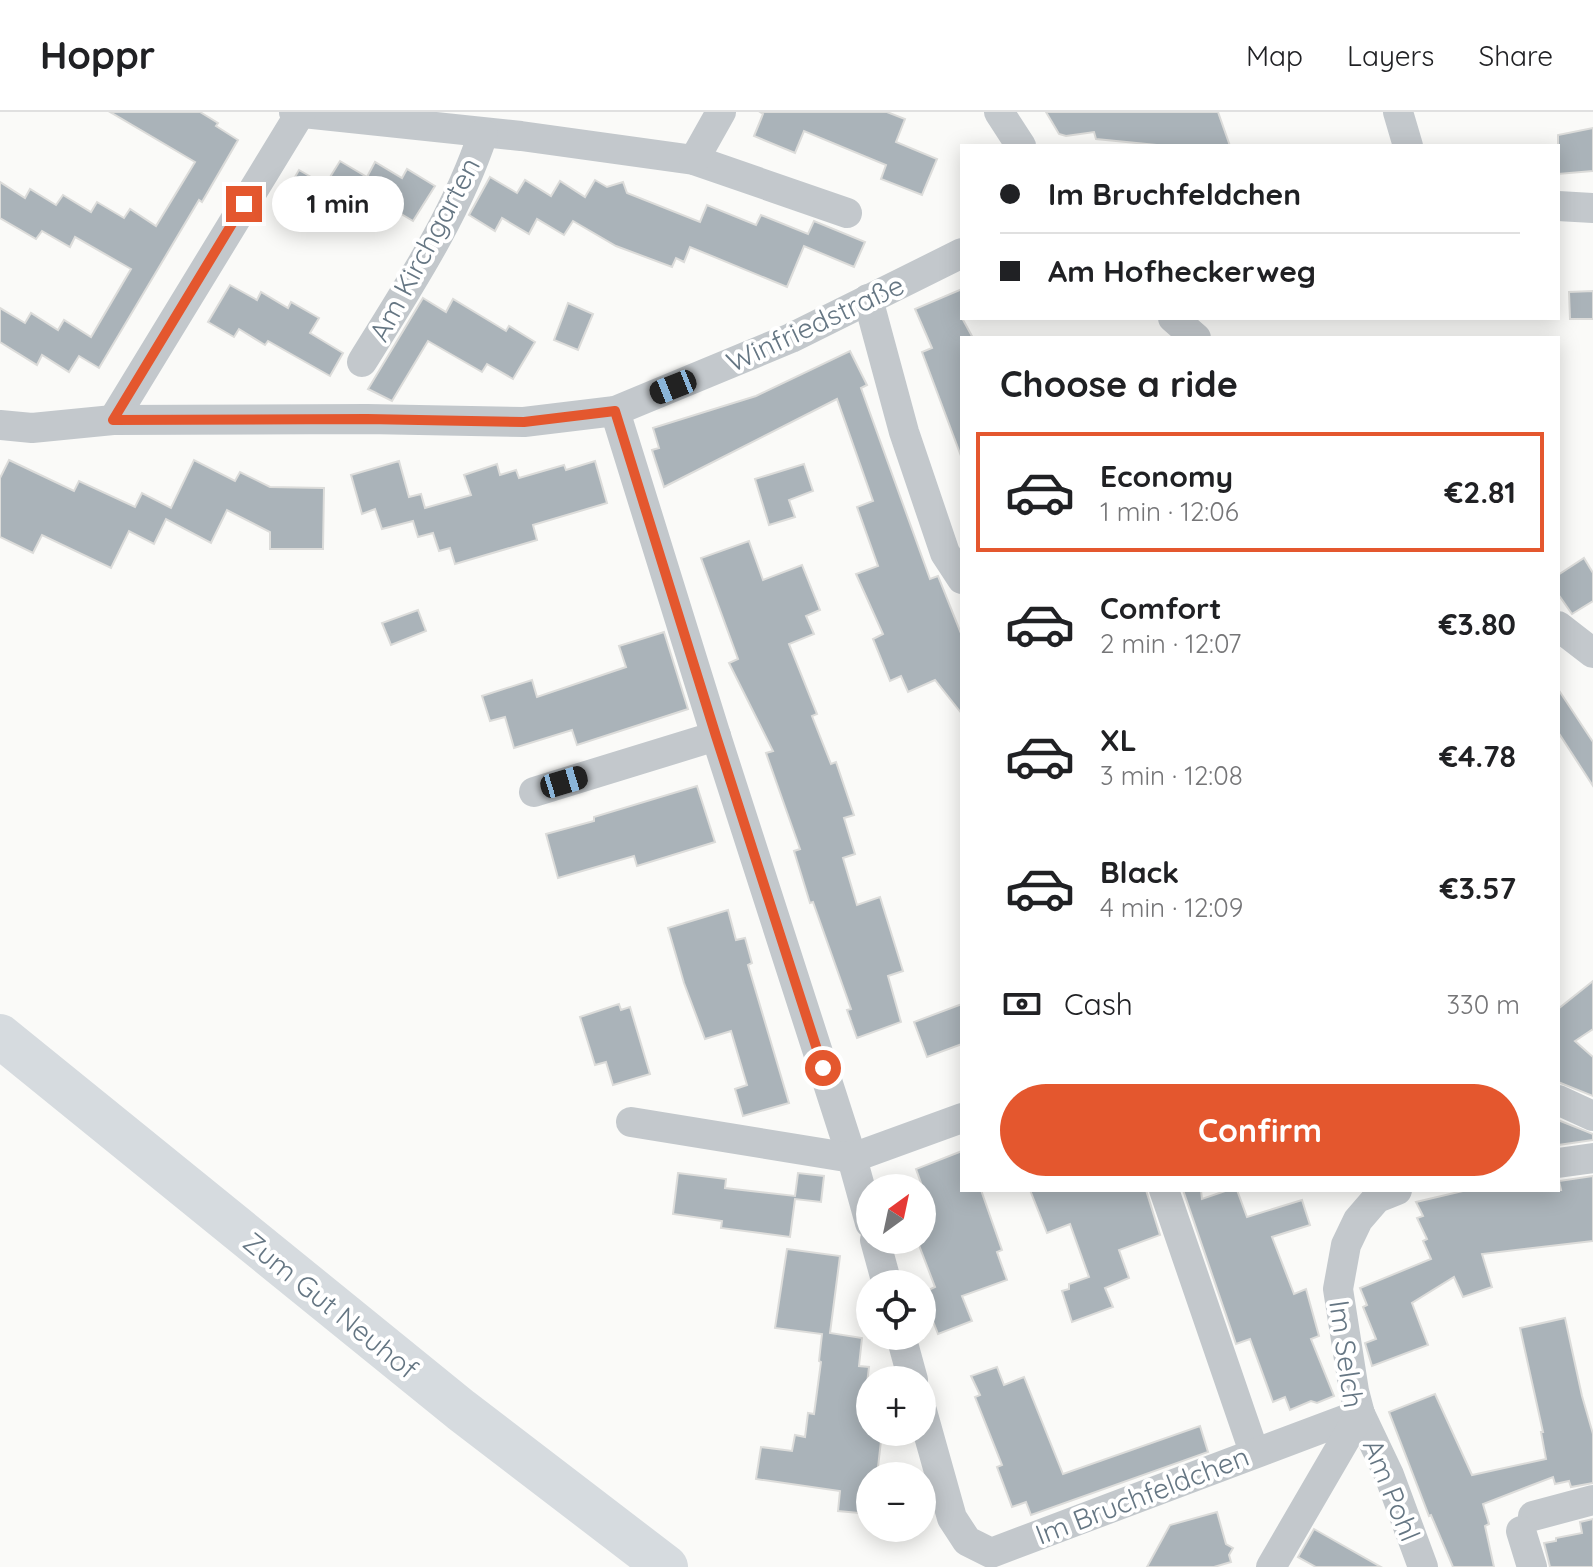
<!DOCTYPE html>
<html lang="en">
<head>
<meta charset="utf-8">
<style>
  :root { --surface:#fff; --page:#f2f2f2; --text:#202124; --muted:#757577; --line:#e0e0e0; --accent:#e4572e }
  body { margin:0; font-family:Quicksand,sans-serif; background:var(--page); color:var(--text); height:100vh; display:flex; flex-direction:column; font-size:30px; white-space:nowrap }
  * { box-sizing:border-box; margin:0 }
  p { font-size:26px; color:var(--muted) }
  .icon { flex:none; width:44px; height:44px; fill:none; stroke:currentColor; stroke-width:2; stroke-linecap:round; stroke-linejoin:round }
  .map { position:relative; flex:1; overflow:hidden }
  .sheet { position:absolute; left:960px; top:224px; width:600px; height:856px; display:flex; flex-direction:column; background:var(--surface); border-radius:0px; box-shadow:0 4px 20px #0003 }
  .sheet>* { flex:none }
  .hud { position:absolute; left:960px; top:32px; width:600px; height:176px; border-radius:0px; box-shadow:0 4px 20px #0003; display:grid; align-content:center; height:176px; padding:0 40px; background:var(--surface) }
  .needle { width:52px; rotate:33deg }
  .fabs { position:absolute; left:856px; top:1062px; display:grid; gap:16px }
  .fabs a { display:grid; place-items:center; width:80px; height:80px; border-radius:50%; background:var(--surface); box-shadow:0 4px 20px #0003; font-size:40px }
  .end { position:absolute; width:36px; height:36px; margin:-18px; border:10px solid #e4572e; background:#fff; box-shadow:0 0 0 4px #fff }
  .from { border-radius:50% }
  .bubble { position:absolute; height:56px; border-radius:28px; background:var(--surface); box-shadow:0 4px 20px #0003; font-size:26px; font-weight:700; line-height:56px; text-align:center }
  .car { position:absolute; width:24px; height:48px; margin:-24px -12px; border-radius:10px; box-shadow:0 0 6px 2px #0007; background:linear-gradient(#222 24%,#8ab4d8 0 40%,#222 0 76%,#8ab4d8 0 86%,#222 0) }
  .hud b { display:flex; align-items:center; gap:28px; height:76px; font-size:30px }
  .hud b+b { border-top:2px solid var(--line) }
  .hud i { width:20px; height:20px; background:var(--text) }
  ul { padding:0; list-style:none }
  li { display:flex; align-items:center; gap:24px; height:120px; margin:0 16px 12px; padding:0 24px; border:4px solid transparent; border-radius:0px }
  li div { flex:1 }
  li b { display:block; font-size:30px }
  li em { font-style:normal; font-weight:700 }
  li.selected { border-color:var(--accent) }
  li>.icon { width:72px; height:72px; stroke-width:1.5 }
  h2 { padding:0 40px; font-size:36px; line-height:96px }
  .pay { display:flex; align-items:center; gap:20px; height:88px; padding:0 40px; font-size:30px }
  .pay p { margin-inline-start:auto }
  .action { display:flex; gap:16px; margin-top:auto; padding:16px 40px }
  .action a { flex:1; height:92px; border-radius:48px; background:var(--accent); color:#fff; font-size:32px; font-weight:700; line-height:92px; text-align:center }
  header { display:flex; align-items:center; gap:48px; box-sizing:border-box; height:112px; padding:0 40px; background:var(--surface); border-bottom:2px solid var(--line) }
  header strong { font-size:38px }
  nav { display:flex; gap:44px; margin-inline-start:auto; font-size:28px }
  .map>svg:first-child { display:block }
  .building { fill:#aab3b9; stroke:#dcdcda; stroke-width:2 }
  .lines { fill:none; stroke-linecap:round; stroke-linejoin:round }
  .minor { stroke:#c3c8cc; stroke-width:30 }
  .secondary { stroke:#d6dbdf; stroke-width:44 }
  .route { stroke:#e4572e; stroke-width:10 }
  .labels { text-anchor:middle; dominant-baseline:central; stroke-width:8; stroke-linejoin:round; paint-order:stroke }
  .street-label { font-size:28px; fill:#657683; stroke:#fff }
</style>
</head>
<body>
<header>
<strong>Hoppr</strong>
<nav><a>Map</a><a>Layers</a><a>Share</a></nav>
</header>
<div class="map">
<svg width="1593" height="1455" viewBox="0 0 1593 1455">
  <rect width="100%" height="100%" fill="#fafaf8"/>
  <g class="building">
    <path d="M110 0H200L218 11 216 14 238 28 202 90 199 88 99 256 79 244 69 260 42 243 37 253 0 230V196L25 211 31 201 58 218 64 208 91 225 131 157 75 125 70 135 42 119 36 127 0 106V70L25 86 30 77 56 93 63 83 91 100 97 90 124 106 130 97 156 114 195 50Z"/>
    <path d="M760 0H887L905 7 896 30 937 47 922 83 881 67 886 53 804 19 795 41 754 24 763 2Z"/>
    <path d="M1046 0H1218L1230 34H1167L1096 27 1094 20 1066 24 1059 22Z"/>
    <path d="M1593 16V59L1558 62V23Z"/>
    <path d="M340 49 367 65 375 50 402 66 407 57 435 74 413 109 386 93 380 104 352 88 344 102 317 86Z"/>
    <path d="M299 58 325 73 303 111 277 96Z"/>
    <path d="M490 65 517 81 525 68 551 84 560 69 585 85 595 68 607 75 623 70 627 81 700 110 707 93 756 113 761 103 808 122 814 109 865 130 854 155 804 134 787 175 690 135 684 150 676 146 672 155 616 134 573 109 564 123 537 107 529 122 502 106 495 119 469 103Z"/>
    <path d="M230 173 257 188 261 180 288 196 291 190 319 206 310 221 343 241 330 264 268 229 265 233 239 217 234 225 208 210Z"/>
    <path d="M962 177V206L973 226H962L961 344 922 240 932 236 915 197Z"/>
    <path d="M1593 179V207H1570L1569 180Z"/>
    <path d="M423 186 446 200 453 187 506 219 509 214 535 230 513 267 487 252 482 260 428 229 392 289 368 277Z"/>
    <path d="M568 191 593 202 578 238 554 228Z"/>
    <path d="M850 239 867 273 861 276 930 467 938 464 962 524V602L935 568 908 580 901 564 890 569 873 527 883 522 856 462 878 454 857 395 873 389 837 287 664 375 652 338 659 336 653 316 756 284Z"/>
    <path d="M9 348 74 379 79 369 135 395 142 381 171 396 194 348 235 369 240 360 270 375 324 376 323 437H270V420L227 398 211 431 166 407 154 432 129 419 111 456 42 423 33 441 0 425V366Z"/>
    <path d="M399 349 409 385 421 382 425 396 471 383 464 363 497 352 500 363 516 358 519 366 564 353 566 358 595 349 607 391 533 413 537 428 455 452 450 436 439 439 433 421 418 425 413 409 382 417 375 397 362 402 351 363Z"/>
    <path d="M804 352 813 379 789 388 795 405 769 413 755 367Z"/>
    <path d="M749 429 763 468 802 453 820 498 806 504 814 522 789 532 817 602 812 604 831 652 836 650 854 703 844 706 855 742 843 746 857 793 880 785 903 859 888 864 901 910 857 926 847 898 851 897 813 790 810 791 794 739 800 737 766 641 773 639 729 551 738 547 701 446Z"/>
    <path d="M1584 446 1593 461V489L1572 502 1558 482V463Z"/>
    <path d="M418 498 426 519 391 533 382 511Z"/>
    <path d="M664 520 688 597 577 633 572 618 514 636 505 605 490 609 482 584 532 568 537 585 626 555 619 534Z"/>
    <path d="M1558 577 1593 630V674L1558 620Z"/>
    <path d="M697 674 715 730 637 754 634 744 558 766 546 722 594 709V705Z"/>
    <path d="M728 798 736 828 745 826 752 851 748 853 789 991 743 1004 735 977 747 973 731 919 705 927 684 871 668 816Z"/>
    <path d="M1593 869V917L1575 929 1593 945V984L1558 970V897Z"/>
    <path d="M619 892 621 898 630 895 650 962 613 973 606 950 595 953 580 905Z"/>
    <path d="M962 892V932L927 945 914 910Z"/>
    <path d="M1558 1008 1593 1022V1028L1558 1033Z"/>
    <path d="M962 1039V1078H981L1002 1138 997 1140 1007 1168 962 1184 972 1209 938 1222 922 1181 935 1175 917 1128H922V1074L916 1057Z"/>
    <path d="M678 1061 726 1067 725 1076 795 1084 798 1061 824 1064 821 1090 795 1087 790 1125 721 1116 722 1109 673 1102Z"/>
    <path d="M1593 1064V1129L1482 1142 1492 1175 1463 1185 1454 1165 1412 1191 1428 1233 1372 1254 1365 1231 1376 1227 1363 1195 1367 1193 1360 1176 1431 1147 1423 1129 1427 1127 1417 1106 1423 1104 1416 1090 1467 1078H1561L1559 1069Z"/>
    <path d="M1030 1078H1146L1160 1123 1119 1138 1129 1166 1105 1176 1113 1195 1072 1210 1062 1179 1069 1177V1172L1089 1165 1070 1112 1047 1121Z"/>
    <path d="M1183 1078H1201L1202 1087 1228 1078H1237L1247 1105 1302 1088 1310 1113 1272 1125 1294 1182 1306 1177 1319 1224 1311 1227 1334 1284 1317 1291 1311 1289 1290 1298 1285 1285 1273 1290 1250 1227 1236 1232Z"/>
    <path d="M787 1137 840 1144 830 1221 862 1226 859 1254 869 1255 865 1288H870V1320H882L877 1364H870V1402L838 1399 840 1379 756 1367 761 1335 792 1339 795 1323 805 1325 808 1301 814 1302 821 1250 819 1249 822 1222 775 1216Z"/>
    <path d="M1565 1206 1582 1284 1593 1322V1371L1571 1375 1569 1369 1555 1372 1553 1365 1483 1392 1489 1412 1485 1414 1494 1455H1453L1431 1403 1429 1404 1389 1300 1435 1282 1472 1363 1546 1347 1541 1320H1543L1520 1216Z"/>
    <path d="M997 1255 1004 1273 1024 1265 1063 1362 1200 1314 1208 1340 1031 1403 1026 1390 1012 1395 997 1355 1002 1353 975 1285 980 1283 971 1264Z"/>
    <path d="M1217 1400 1226 1432 1233 1436 1229 1443 1231 1450 1214 1455H1147L1170 1413Z"/>
    <path d="M1593 1407V1455H1550L1544 1431 1556 1429V1426L1582 1421 1580 1410Z"/>
    <path d="M1314 1417 1381 1455H1316L1298 1445Z"/>
  </g>
  <g class="lines">
    <g class="minor">
      <path d="M294 0 521 24 694 48 847 101"/>
      <path d="M999 0 1021 34"/>
      <path d="M1398 0 1408 34"/>
      <path d="M694 48 721 0"/>
      <path d="M1558 94 1593 96"/>
      <path d="M868 187 904 320 945 441 962 467"/>
      <path d="M1173 206 1196 226"/>
      <path d="M362 250C407 177 456 104 483 22"/>
      <path d="M615 299 716 624 852 1046 870 1111"/>
      <path d="M113 308 301 0"/>
      <path d="M0 313 32 316 113 308 367 307 524 310 615 299 791 226 962 141"/>
      <path d="M1558 514 1593 541"/>
      <path d="M534 680 716 624"/>
      <path d="M1558 988 1593 1004"/>
      <path d="M631 1010 852 1046 962 1006"/>
      <path d="M1558 1051 1593 1046"/>
      <path d="M1164 1078 1254 1340"/>
      <path d="M1397 1078 1377 1086 1358 1108 1346 1133 1338 1177 1354 1279 1360 1302 1389 1363 1423 1455"/>
      <path d="M875 1128 887 1172"/>
      <path d="M901 1224 913 1268"/>
      <path d="M922 1299 952 1406 967 1429 991 1441 1360 1302"/>
      <path d="M1533 1404 1593 1388"/>
      <path d="M1521 1419 1532 1455"/>
      <path d="M1271 1455 1360 1302"/>
    </g>
    <path class="secondary" d="M0 924 461 1298 666 1455"/>
  </g>
  <g class="lines">
    <path class="route" d="M244 92 113 308 367 307 524 310 615 299 716 624 823 956"/>
  </g>
  <g class="labels">
    <g class="street-label">
      <text transform="translate(424 137) rotate(-62)">Am Kirchgarten</text>
      <text transform="translate(815 211) rotate(-25)">Winfriedstraße</text>
      <text transform="translate(331 1193) rotate(39)">Zum Gut Neuhof</text>
      <text transform="translate(1347 1242) rotate(82)">Im Selch</text>
      <text transform="translate(1392 1378) rotate(68)">Am Pohl</text>
      <text transform="translate(1142 1383) rotate(-21)">Im Bruchfeldchen</text>
    </g>
  </g>
</svg>
<div class="fabs">
<a><svg class="needle" viewBox="-14 -14 28 28"><path d="M0-13l5 13h-10z" fill="#e53935"/><path d="M0 13l5-13h-10z" fill="#757577"/></svg></a>
<a><svg class="icon" aria-label="locate" viewBox="0 0 24 24"><circle cx="12" cy="12" r="6"/><path d="M12 2v4M12 18v4M2 12h4M18 12h4"/></svg></a>
<a>+</a>
<a>−</a>
</div>
<i class="end from" style="left:823px;top:956px"></i>
<i class="end" style="left:244px;top:92px"></i>
<div class="bubble" style="left:272px;top:64px;width:132px">1 min</div>
<i class="car" style="left:673px;top:275px;rotate:248deg"></i>
<i class="car" style="left:564px;top:670px;rotate:73deg"></i>
<div class="hud">
<b><i class="from"></i>Im Bruchfeldchen</b>
<b><i></i>Am Hofheckerweg</b>
</div>
<section class="sheet">
<h2>Choose a ride</h2>
<ul>
<li class="selected"><svg class="icon" aria-label="car" viewBox="0 0 24 24"><path d="M5 17H2v-5l4-1 3-4h7l3 4 3 1v5h-3M9 17h6M6 11h13"/><circle cx="7" cy="17" r="2"/><circle cx="17" cy="17" r="2"/></svg><div><b>Economy</b><p>1 min · 12:06</p></div><em>€2.81</em></li>
<li><svg class="icon" aria-label="car" viewBox="0 0 24 24"><path d="M5 17H2v-5l4-1 3-4h7l3 4 3 1v5h-3M9 17h6M6 11h13"/><circle cx="7" cy="17" r="2"/><circle cx="17" cy="17" r="2"/></svg><div><b>Comfort</b><p>2 min · 12:07</p></div><em>€3.80</em></li>
<li><svg class="icon" aria-label="car" viewBox="0 0 24 24"><path d="M5 17H2v-5l4-1 3-4h7l3 4 3 1v5h-3M9 17h6M6 11h13"/><circle cx="7" cy="17" r="2"/><circle cx="17" cy="17" r="2"/></svg><div><b>XL</b><p>3 min · 12:08</p></div><em>€4.78</em></li>
<li><svg class="icon" aria-label="car" viewBox="0 0 24 24"><path d="M5 17H2v-5l4-1 3-4h7l3 4 3 1v5h-3M9 17h6M6 11h13"/><circle cx="7" cy="17" r="2"/><circle cx="17" cy="17" r="2"/></svg><div><b>Black</b><p>4 min · 12:09</p></div><em>€3.57</em></li>
</ul>
<div class="pay"><svg class="icon" aria-label="cash" viewBox="0 0 24 24"><path d="M3 7h18v10H3z"/><circle cx="12" cy="12" r="2"/></svg>Cash<p>330 m</p></div>
<div class="action"><a>Confirm</a></div>
</section>
</div>
</body>
</html>
